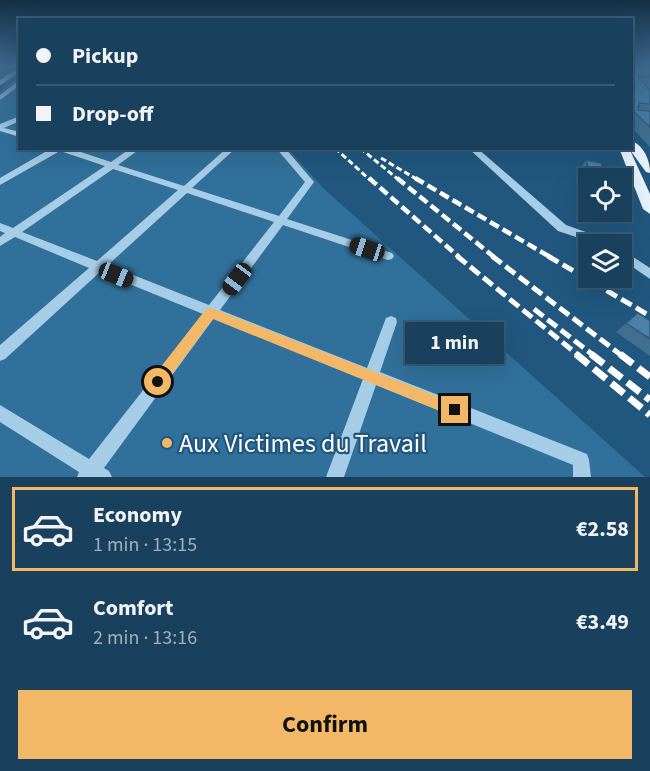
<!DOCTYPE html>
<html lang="en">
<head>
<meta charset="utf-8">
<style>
  :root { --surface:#19415e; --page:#224864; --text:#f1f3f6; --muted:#9fafbc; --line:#375a73; --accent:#f3b768 }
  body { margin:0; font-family:"Source Sans 3",sans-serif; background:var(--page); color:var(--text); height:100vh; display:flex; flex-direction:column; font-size:22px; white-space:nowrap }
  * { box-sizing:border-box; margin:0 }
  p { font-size:20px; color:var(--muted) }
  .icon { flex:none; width:33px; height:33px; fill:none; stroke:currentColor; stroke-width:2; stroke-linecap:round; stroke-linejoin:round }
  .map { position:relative; height:477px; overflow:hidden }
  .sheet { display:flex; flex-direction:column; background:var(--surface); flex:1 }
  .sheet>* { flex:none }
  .hud { position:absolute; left:18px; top:18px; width:615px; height:132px; border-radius:0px; box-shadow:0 6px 24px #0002,0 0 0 2px var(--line); display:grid; align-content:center; height:132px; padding:0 18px; background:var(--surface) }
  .buttons { position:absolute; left:578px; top:168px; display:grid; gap:12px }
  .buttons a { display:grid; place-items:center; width:54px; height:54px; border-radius:0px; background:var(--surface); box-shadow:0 6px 24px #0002,0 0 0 2px var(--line); font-size:30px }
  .end { position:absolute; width:27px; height:27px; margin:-14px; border:8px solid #f3b768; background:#111; box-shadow:0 0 0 3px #111 }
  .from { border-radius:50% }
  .bubble { position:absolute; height:42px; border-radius:0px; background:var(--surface); box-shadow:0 6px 24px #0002,0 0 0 2px var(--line); font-size:20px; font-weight:700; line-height:42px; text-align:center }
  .car { position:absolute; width:18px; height:36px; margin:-18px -9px; border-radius:8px; box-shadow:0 0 4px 2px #0007; background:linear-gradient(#222 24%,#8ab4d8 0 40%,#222 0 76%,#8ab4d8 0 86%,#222 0) }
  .hud b { display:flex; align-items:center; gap:21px; height:57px; font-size:22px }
  .hud b+b { border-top:2px solid var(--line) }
  .hud i { width:15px; height:15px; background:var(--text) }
  ul { padding:10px 0 0; list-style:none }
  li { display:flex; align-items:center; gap:18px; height:84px; margin:0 12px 9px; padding:0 6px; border:3px solid transparent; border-radius:0px }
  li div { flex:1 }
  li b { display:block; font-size:22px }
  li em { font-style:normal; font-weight:700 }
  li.active { border-color:var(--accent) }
  li>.icon { width:54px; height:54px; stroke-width:1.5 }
  .button { display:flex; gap:12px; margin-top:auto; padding:12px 18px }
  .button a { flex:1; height:69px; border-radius:0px; background:var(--accent); color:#111; font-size:24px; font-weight:700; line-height:69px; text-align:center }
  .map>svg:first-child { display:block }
  .green { fill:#31709a }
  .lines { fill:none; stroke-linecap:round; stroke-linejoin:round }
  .minor { fill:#a6cde7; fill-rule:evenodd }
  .major { fill:#e8f3fd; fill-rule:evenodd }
  .rail-far3 { stroke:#fff; stroke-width:3; stroke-dasharray:6 3; stroke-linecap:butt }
  .rail-far2 { stroke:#fff; stroke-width:4.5; stroke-dasharray:10 4.5; stroke-linecap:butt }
  .rail-far1 { stroke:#fff; stroke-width:5; stroke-dasharray:12 5; stroke-linecap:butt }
  .rail { stroke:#fff; stroke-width:7; stroke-dasharray:16 7; stroke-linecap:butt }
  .wall { fill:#406f90 }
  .building { fill:#4a81a8; stroke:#345a76; stroke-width:1.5 }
  .route { fill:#f3b768 }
  .poi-dot { fill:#f3b768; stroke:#21577e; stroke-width:2 }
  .labels { text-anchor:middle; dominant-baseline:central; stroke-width:4.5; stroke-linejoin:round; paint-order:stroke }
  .near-poi-label { font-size:26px; fill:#fff; stroke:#21577e; text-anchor:start }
</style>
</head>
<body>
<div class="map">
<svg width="650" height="477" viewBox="0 0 650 477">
  <rect width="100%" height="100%" fill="#21577e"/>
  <path class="green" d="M19 77 20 148 288 149 322 187 645 477H0V92Z"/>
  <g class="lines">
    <g class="minor">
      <path d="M20 67V72L0 85V80Z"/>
      <path d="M20 80V85L0 100V95Z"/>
      <path d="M20 116V121L4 128 20 132V137L0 131V124Z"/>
      <path d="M52 148H69L111 162 131 148H141L118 165 184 186 227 148H236L192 188 279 216 305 182 276 148H285L314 182 287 219 392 253 394 256 392 259 388 260 283 225 220 310 367 368 386 318 391 316 396 318 397 322 380 372 587 454 589 460 591 477H573V465L376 385 344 477H326L363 379 214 318 104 468 109 471 112 477H77L79 472 0 422V405L89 459 203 314 100 272 5 359 0 361V345L89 268 15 237 0 246V237L5 233 0 231V223L13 228 105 166 60 151 0 185V178ZM113 169 178 190 97 261 22 232ZM187 193 274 222 209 305 108 265Z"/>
      <path d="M468 148H477L566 225 611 241 612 244H597L558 231Z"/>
      <path d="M621 249 650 268V279L621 259Z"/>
    </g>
    <path class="major" d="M632 141C644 146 650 160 650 173L646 172 630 150 650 194V214L643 209 619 148H632Z"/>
    <g class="rail-far3">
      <path d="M335 148 370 180"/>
      <path d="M360 148 399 180"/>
      <path d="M381 158 418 180"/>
    </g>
    <g class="rail-far2">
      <path d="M369 178 459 257"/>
      <path d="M397 178 494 257"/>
      <path d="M415 178 550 257"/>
    </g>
    <g class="rail-far1">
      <path d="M457 256 578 355"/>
      <path d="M492 256 621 355"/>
      <path d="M548 256 650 316"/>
      <path d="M534 309 593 355"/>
    </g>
    <g class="rail">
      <path d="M576 354 650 415"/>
      <path d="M591 354 650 400"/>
      <path d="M620 354 650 377"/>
    </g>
  </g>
  <g class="wall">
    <path d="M632 67H650V88H647L650 91V147L632 128Z"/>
    <path d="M586 160 606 178H609H588V201L580 169Z"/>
    <path d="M621 204 623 210 616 219 591 214 590 212H621Z"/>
    <path d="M638 313 650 321V356L616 332Z"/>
  </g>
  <g class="building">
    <path d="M632 67H650V77L638 76 650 91V104L639 103 638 110 650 111V127L632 110Z"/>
    <path d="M586 160 601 163 606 178H609H591Z"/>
    <path d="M638 313 650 321V339L626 323Z"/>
  </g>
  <linearGradient id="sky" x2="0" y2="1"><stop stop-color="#123045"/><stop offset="0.5" stop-color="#3d698f"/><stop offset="1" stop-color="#3d698f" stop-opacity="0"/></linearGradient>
  <rect width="650" height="134" fill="url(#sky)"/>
  <path class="route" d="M211 308 460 405V415L455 417 213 319 163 386H153V377L206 309Z"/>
  <circle class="poi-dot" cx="167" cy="443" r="6"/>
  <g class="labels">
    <g class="near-poi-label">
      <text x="179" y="443">Aux Victimes du Travail</text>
    </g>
  </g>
</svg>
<div class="buttons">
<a><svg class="icon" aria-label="locate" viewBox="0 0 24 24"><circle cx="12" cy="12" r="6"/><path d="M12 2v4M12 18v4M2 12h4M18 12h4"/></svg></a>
<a><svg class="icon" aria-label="layers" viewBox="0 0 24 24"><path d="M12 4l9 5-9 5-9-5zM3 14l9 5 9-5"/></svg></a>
</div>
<i class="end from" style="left:158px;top:382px"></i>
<i class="end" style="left:455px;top:410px"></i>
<div class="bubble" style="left:405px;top:322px;width:99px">1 min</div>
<i class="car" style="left:367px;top:249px;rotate:288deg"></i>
<i class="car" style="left:116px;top:275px;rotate:112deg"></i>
<i class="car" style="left:237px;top:279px;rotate:217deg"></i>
<div class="hud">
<b><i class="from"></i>Pickup</b>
<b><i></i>Drop-off</b>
</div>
</div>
<section class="sheet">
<ul>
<li class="active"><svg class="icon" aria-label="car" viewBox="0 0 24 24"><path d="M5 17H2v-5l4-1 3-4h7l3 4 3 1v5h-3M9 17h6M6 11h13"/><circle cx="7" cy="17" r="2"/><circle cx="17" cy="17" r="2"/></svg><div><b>Economy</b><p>1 min · 13:15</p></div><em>€2.58</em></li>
<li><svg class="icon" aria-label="car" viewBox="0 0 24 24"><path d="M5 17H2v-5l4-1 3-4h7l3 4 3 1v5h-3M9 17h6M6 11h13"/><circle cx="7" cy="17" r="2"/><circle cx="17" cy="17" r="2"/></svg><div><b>Comfort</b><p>2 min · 13:16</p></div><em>€3.49</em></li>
</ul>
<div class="button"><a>Confirm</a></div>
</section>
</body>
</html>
